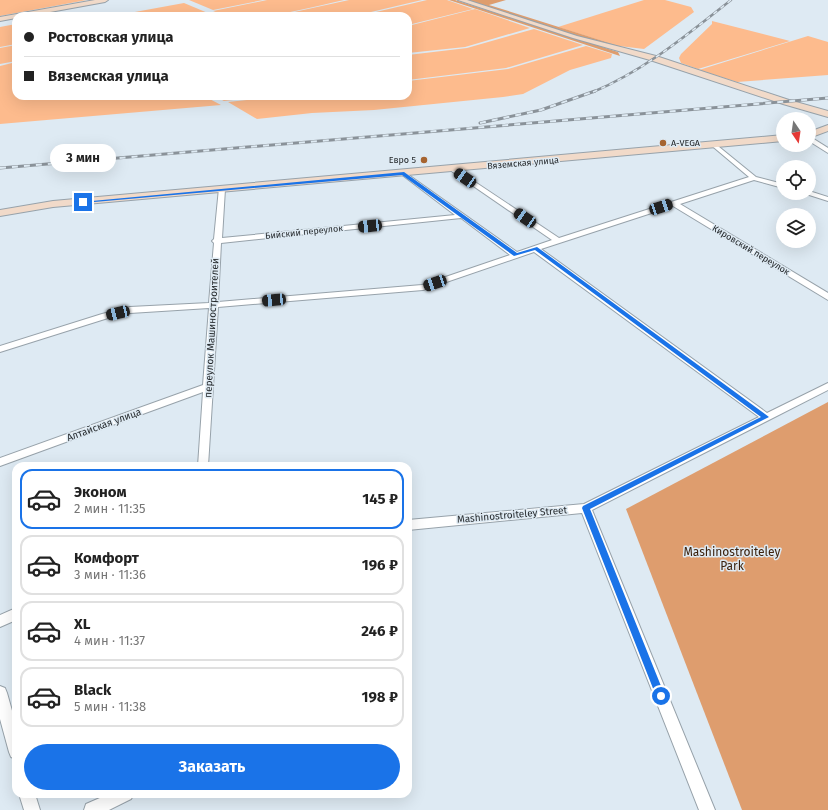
<!DOCTYPE html>
<html lang="ru">
<head>
<meta charset="utf-8">
<style>
  :root { --surface:#fff; --page:#f6f6f6; --text:#222; --muted:#767676; --line:#e0e0e0; --accent:#1a73e8 }
  body { margin:0; font-family:"Fira Sans",sans-serif; background:var(--page); color:var(--text); height:100vh; display:flex; flex-direction:column; font-size:15px; white-space:nowrap }
  * { box-sizing:border-box; margin:0 }
  p { font-size:13px; color:var(--muted) }
  .icon { flex:none; width:22px; height:22px; fill:none; stroke:currentColor; stroke-width:2; stroke-linecap:round; stroke-linejoin:round }
  .map { position:relative; flex:1; overflow:hidden }
  .details { position:absolute; left:12px; top:462px; width:400px; height:336px; display:flex; flex-direction:column; background:var(--surface); border-radius:12px; box-shadow:0 4px 16px #0002 }
  .details>* { flex:none }
  .top-card { position:absolute; left:12px; top:12px; width:400px; height:88px; border-radius:12px; box-shadow:0 4px 16px #0002; display:grid; align-content:center; height:88px; padding:0 12px; background:var(--surface) }
  .needle { width:26px; rotate:167deg }
  .buttons { position:absolute; left:776px; top:112px; display:grid; gap:8px }
  .buttons a { display:grid; place-items:center; width:40px; height:40px; border-radius:50%; background:var(--surface); box-shadow:0 4px 16px #0002; font-size:20px }
  .end { position:absolute; width:18px; height:18px; margin:-9px; border:5px solid #1a73e8; background:#fff; box-shadow:0 0 0 2px #fff }
  .from { border-radius:50% }
  .bubble { position:absolute; height:28px; border-radius:14px; background:var(--surface); box-shadow:0 4px 16px #0002; font-size:13px; font-weight:700; line-height:28px; text-align:center }
  .car { position:absolute; width:12px; height:24px; margin:-12px -6px; border-radius:5px; box-shadow:0 0 3px 1px #0007; background:linear-gradient(#222 24%,#8ab4d8 0 40%,#222 0 76%,#8ab4d8 0 86%,#222 0) }
  .top-card b { display:flex; align-items:center; gap:14px; height:38px; font-size:15px }
  .top-card b+b { border-top:1px solid var(--line) }
  .top-card i { width:10px; height:10px; background:var(--text) }
  ul { padding:7px 0 0; list-style:none }
  li { display:flex; align-items:center; gap:12px; height:60px; margin:0 8px 6px; padding:0 4px; border:2px solid var(--line); border-radius:12px }
  li div { flex:1 }
  li b { display:block; font-size:15px }
  li em { font-style:normal; font-weight:700 }
  li.active { border-color:var(--accent) }
  li>.icon { width:36px; height:36px; stroke-width:1.5 }
  .cta { display:flex; gap:8px; margin-top:auto; padding:8px 12px }
  .cta a { flex:1; height:46px; border-radius:24px; background:var(--accent); color:#fff; font-size:16px; font-weight:700; line-height:46px; text-align:center }
  .map>svg:first-child { display:block }
  .green { fill:#fdbb8d }
  .forest { fill:#de9d6e }
  .lines { fill:none; stroke-linecap:round; stroke-linejoin:round }
  .street-casing { stroke:#97a2aa; stroke-width:2 }
  .secondary-casing { stroke:#97a2aa; stroke-width:2 }
  .street { fill:#fff; fill-rule:evenodd }
  .secondary { fill:#f1dac9; fill-rule:evenodd }
  .rail-far1-casing { stroke:#8a9299; stroke-width:2.5 }
  .rail-casing { stroke:#8a9299; stroke-width:3 }
  .rail-far1 { stroke:#deeaf3; stroke-width:1.5; stroke-dasharray:4.5; stroke-linecap:butt }
  .rail { stroke:#deeaf3; stroke-width:2; stroke-dasharray:6; stroke-linecap:butt }
  .route { fill:#1a73e8 }
  .poi-dot { fill:#a66430; stroke:#deeaf3; stroke-width:1.5 }
  .labels { text-anchor:middle; dominant-baseline:central; stroke-width:3; stroke-linejoin:round; paint-order:stroke }
  .far-poi-label { font-size:9px; fill:#262a2d; stroke:#deeaf3; text-anchor:start }
  .far-street-label { font-size:9px; fill:#262a2d; stroke:#deeaf3 }
  .street-label { font-size:10px; fill:#262a2d; stroke:#deeaf3 }
  .near-park-label { font-size:12px; fill:#3c220d; stroke:#deeaf3 }
</style>
</head>
<body>
<div class="map">
<svg width="828" height="810" viewBox="0 0 828 810">
  <rect width="100%" height="100%" fill="#deeaf3"/>
  <g class="green">
    <path d="M0 0H87L0 16Z"/>
    <path d="M189 0H263L213 10Z"/>
    <path d="M267 0H344C306 8 249 26 213 11Z"/>
    <path d="M349 0H422L354 16H276Z"/>
    <path d="M427 0H447L473 9 408 25V16H359Z"/>
    <path d="M644 0H665L691 7 694 12 644 49 619 46 558 27Z"/>
    <path d="M184 3 215 16H113Z"/>
    <path d="M475 9 530 28 465 47 408 53V26Z"/>
    <path d="M712 21 790 41 698 69 681 63 679 58 681 54 712 24Z"/>
    <path d="M16 24V44L0 47V27Z"/>
    <path d="M534 29 583 45 506 68 408 80V55L467 48Z"/>
    <path d="M808 36 828 42V75L737 82 699 70Z"/>
    <path d="M16 45V61L0 64V48Z"/>
    <path d="M586 46 612 54 611 58 570 70 523 94 503 97 374 110 312 113 257 119 228 102 283 96H408V81L508 69Z"/>
    <path d="M16 62V96H204L221 105 0 124V66Z"/>
    <path d="M214 96H270L224 101Z"/>
  </g>
  <g class="forest">
    <path d="M449 0H455L618 52 620 56Z"/>
    <path d="M466 0H506L489 5 619 46 612 47Z"/>
    <path d="M828 402V810H742L626 509Z"/>
  </g>
  <g class="lines">
    <defs>
      <g id="street">
        <path d="M809 136 828 148V153L809 141Z"/>
        <path d="M713 142 756 177 783 184V188L754 180 680 204 828 293V300L673 206 541 249 767 413 828 383V390L592 510 715 810H699L582 513 408 530V520L584 504 759 417 534 252 423 290 218 307 208 466H198L203 392 0 466V458L203 385 209 308 130 313 108 318 0 352V346L102 314 130 307 209 303 214 243 212 241 214 239 219 188 225 189 222 238 455 215 401 174 400 173 403 171 517 252 552 240 450 170V168H454L559 238 749 177 711 145V143ZM461 218 510 255 422 285 218 302 221 243Z"/>
        <path d="M809 191 828 197V201L803 193H809Z"/>
        <path d="M16 608V620L0 627V615Z"/>
        <path d="M0 686 5 688 7 693 16 725V759L11 757 9 752 0 719Z"/>
        <path d="M19 794H35L40 810H24Z"/>
        <path d="M109 794H134L131 799 109 810H84L86 804Z"/>
      </g>
      <g id="secondary">
        <path d="M95 0H108L105 2 28 16H16V18L0 21V17Z"/>
        <path d="M458 0H467L577 36 656 56 789 100 828 111V117L783 104 650 60 573 38Z"/>
        <path d="M828 125V131L809 138V132Z"/>
        <path d="M783 135V141L53 207 0 216V210L53 201Z"/>
      </g>
    </defs>
    <use href="#street" class="street-casing"/>
    <use href="#secondary" class="secondary-casing"/>
    <use href="#street" class="street"/>
    <use href="#secondary" class="secondary"/>
    <defs>
      <path id="rail-far1" d="M593 92C644 71 688 34 731 0"/>
      <g id="rail">
        <path d="M480 123 541 110 595 91"/>
        <path d="M0 168 828 98"/>
      </g>
    </defs>
    <use href="#rail-far1" class="rail-far1-casing"/>
    <use href="#rail" class="rail-casing"/>
    <use href="#rail-far1" class="rail-far1"/>
    <use href="#rail" class="rail"/>
  </g>
  <path class="route" d="M404 172 517 253 537 247 769 417 590 509 665 696 664 699 661 700 658 699 656 696 582 508 583 506 761 417 535 250 514 256 402 175 83 203 81 202Z"/>
  <g class="poi-dot">
    <circle cx="663" cy="143" r="4"/>
    <circle cx="424" cy="160" r="4"/>
  </g>
  <g class="labels">
    <g class="far-poi-label">
      <text x="671" y="143">A-VEGA</text>
      <text x="416" y="160" text-anchor="end">Евро 5</text>
    </g>
    <g class="far-street-label">
      <text transform="translate(523 163) rotate(-5)">Вяземская улица</text>
      <text transform="translate(304 232) rotate(-6)">Бийский переулок</text>
      <text transform="translate(751 250) rotate(31)">Кировский переулок</text>
    </g>
    <g class="street-label">
      <text transform="translate(212 328) rotate(-87)">переулок Машиностроителей</text>
      <text transform="translate(104 425) rotate(-20)">Алтайская улица</text>
      <text transform="translate(512 515) rotate(-5)">Mashinostroiteley Street</text>
    </g>
    <g class="near-park-label">
      <text x="732" y="552">Mashinostroiteley<tspan x="732" dy="14">Park</tspan></text>
    </g>
  </g>
</svg>
<div class="buttons">
<a><svg class="needle" viewBox="-14 -14 28 28"><path d="M0-13l5 13h-10z" fill="#e53935"/><path d="M0 13l5-13h-10z" fill="#767676"/></svg></a>
<a><svg class="icon" aria-label="locate" viewBox="0 0 24 24"><circle cx="12" cy="12" r="6"/><path d="M12 2v4M12 18v4M2 12h4M18 12h4"/></svg></a>
<a><svg class="icon" aria-label="layers" viewBox="0 0 24 24"><path d="M12 4l9 5-9 5-9-5zM3 14l9 5 9-5"/></svg></a>
</div>
<i class="end from" style="left:661px;top:696px"></i>
<i class="end" style="left:83px;top:202px"></i>
<div class="bubble" style="left:50px;top:144px;width:66px">3 мин</div>
<i class="car" style="left:465px;top:178px;rotate:304deg"></i>
<i class="car" style="left:661px;top:207px;rotate:72deg"></i>
<i class="car" style="left:525px;top:218px;rotate:304deg"></i>
<i class="car" style="left:370px;top:226px;rotate:264deg"></i>
<i class="car" style="left:435px;top:283px;rotate:251deg"></i>
<i class="car" style="left:274px;top:300px;rotate:265deg"></i>
<i class="car" style="left:118px;top:313px;rotate:257deg"></i>
<div class="top-card">
<b><i class="from"></i>Ростовская улица</b>
<b><i></i>Вяземская улица</b>
</div>
<section class="details">
<ul>
<li class="active"><svg class="icon" aria-label="car" viewBox="0 0 24 24"><path d="M5 17H2v-5l4-1 3-4h7l3 4 3 1v5h-3M9 17h6M6 11h13"/><circle cx="7" cy="17" r="2"/><circle cx="17" cy="17" r="2"/></svg><div><b>Эконом</b><p>2 мин · 11:35</p></div><em>145 ₽</em></li>
<li><svg class="icon" aria-label="car" viewBox="0 0 24 24"><path d="M5 17H2v-5l4-1 3-4h7l3 4 3 1v5h-3M9 17h6M6 11h13"/><circle cx="7" cy="17" r="2"/><circle cx="17" cy="17" r="2"/></svg><div><b>Комфорт</b><p>3 мин · 11:36</p></div><em>196 ₽</em></li>
<li><svg class="icon" aria-label="car" viewBox="0 0 24 24"><path d="M5 17H2v-5l4-1 3-4h7l3 4 3 1v5h-3M9 17h6M6 11h13"/><circle cx="7" cy="17" r="2"/><circle cx="17" cy="17" r="2"/></svg><div><b>XL</b><p>4 мин · 11:37</p></div><em>246 ₽</em></li>
<li><svg class="icon" aria-label="car" viewBox="0 0 24 24"><path d="M5 17H2v-5l4-1 3-4h7l3 4 3 1v5h-3M9 17h6M6 11h13"/><circle cx="7" cy="17" r="2"/><circle cx="17" cy="17" r="2"/></svg><div><b>Black</b><p>5 мин · 11:38</p></div><em>198 ₽</em></li>
</ul>
<div class="cta"><a>Заказать</a></div>
</section>
</div>
</body>
</html>
